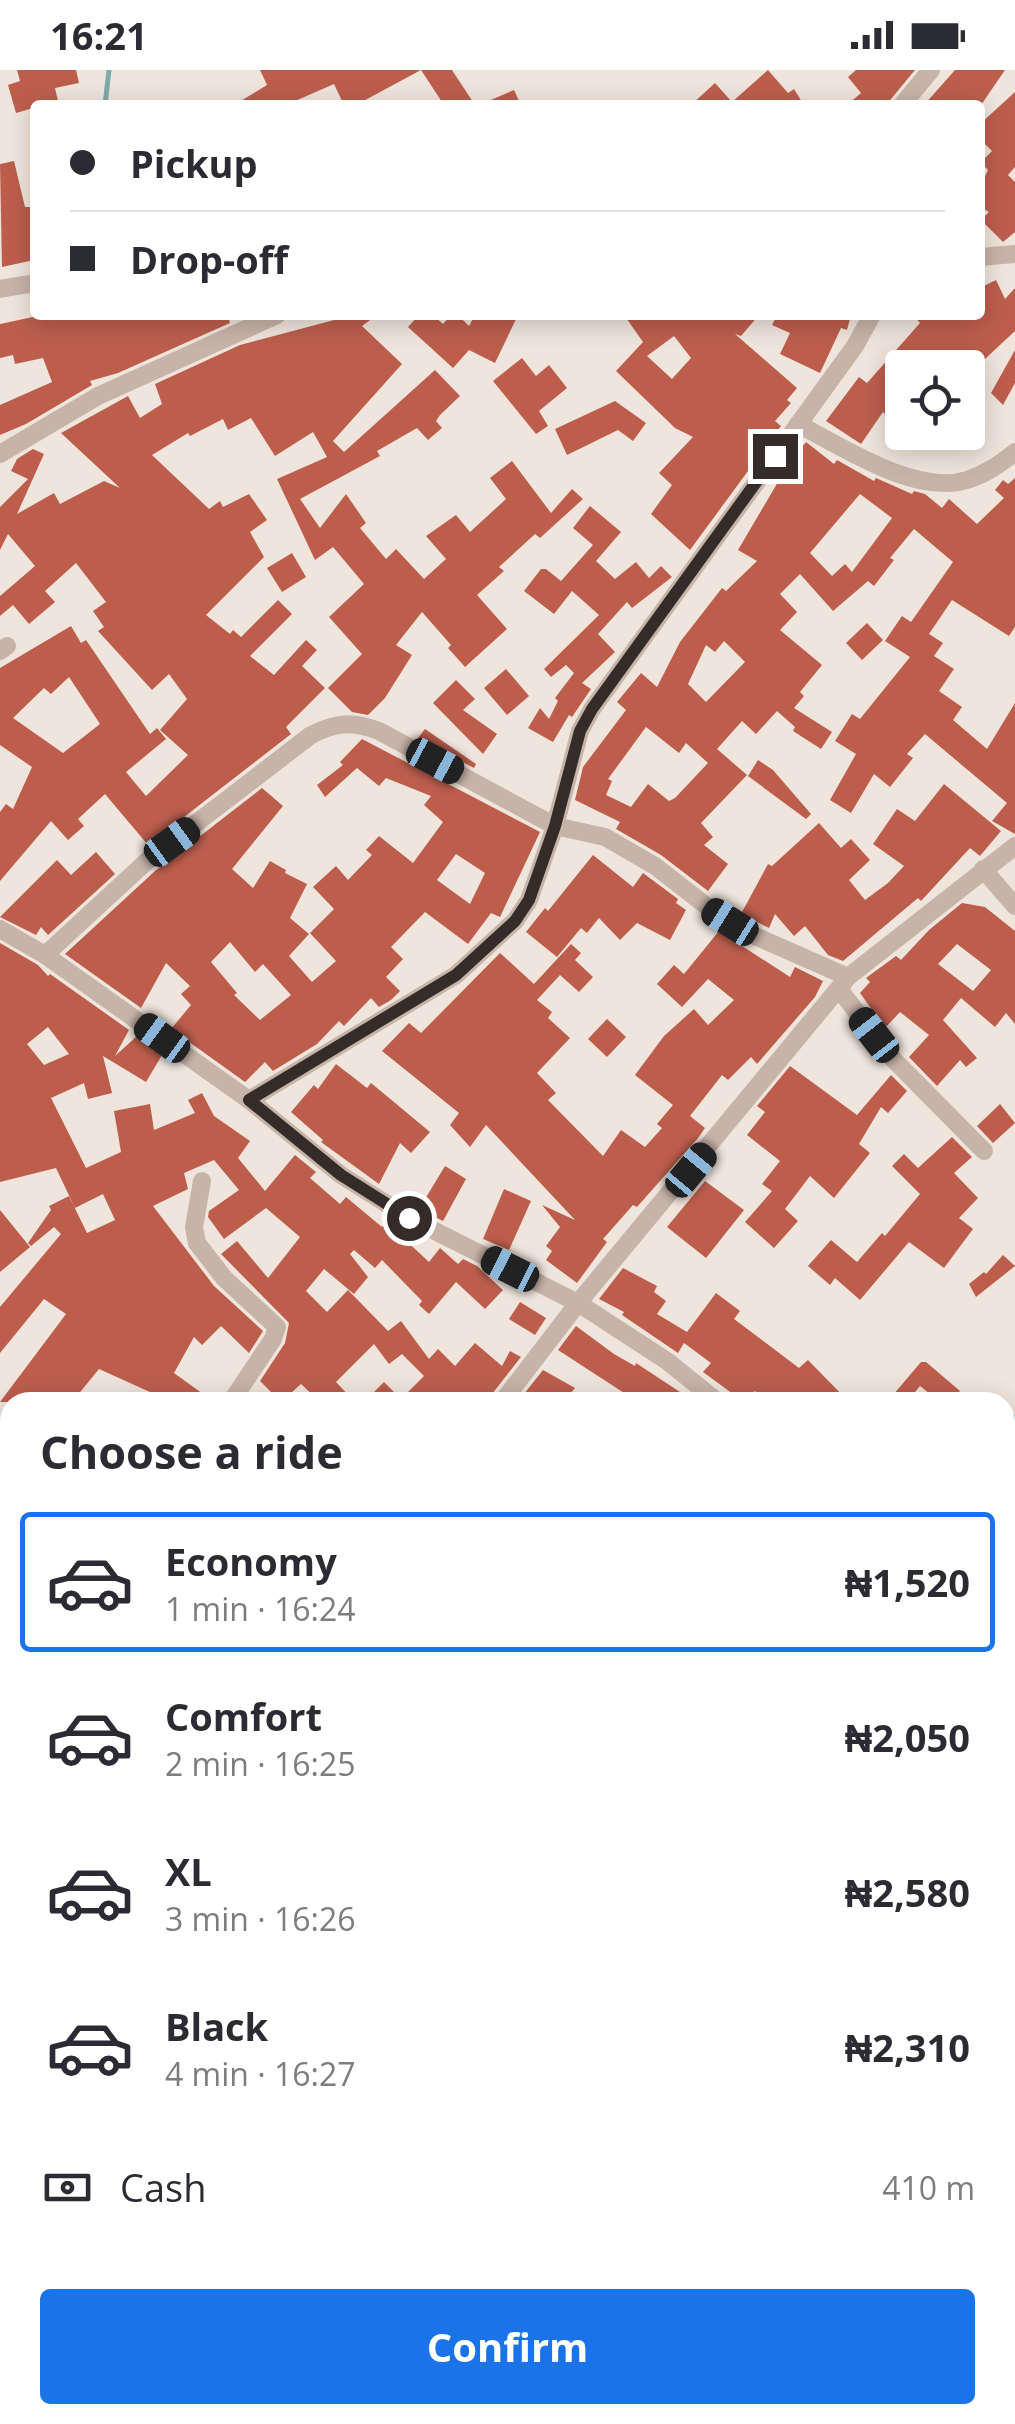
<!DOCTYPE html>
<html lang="en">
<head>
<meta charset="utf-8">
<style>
  :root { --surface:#fff; --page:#f2f2f3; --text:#2b2b33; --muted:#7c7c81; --line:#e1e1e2; --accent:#1a73e8 }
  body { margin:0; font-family:"Open Sans",sans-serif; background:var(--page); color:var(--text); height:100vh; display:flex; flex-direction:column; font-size:38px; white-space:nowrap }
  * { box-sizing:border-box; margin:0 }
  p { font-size:32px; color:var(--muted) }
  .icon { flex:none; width:55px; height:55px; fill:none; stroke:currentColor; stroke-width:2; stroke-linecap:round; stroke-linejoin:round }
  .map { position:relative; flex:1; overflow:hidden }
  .panel { position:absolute; left:0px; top:1322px; width:1015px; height:1032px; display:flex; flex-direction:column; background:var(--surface); border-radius:30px 30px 0 0; box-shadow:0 5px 25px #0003 }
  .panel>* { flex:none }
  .banner { position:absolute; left:30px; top:30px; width:955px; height:220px; border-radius:10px; box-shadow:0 5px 25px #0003; display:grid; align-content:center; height:220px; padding:0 40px; background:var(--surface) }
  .fabs { position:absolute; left:885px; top:280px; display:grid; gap:20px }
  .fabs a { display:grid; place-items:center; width:100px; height:100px; border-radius:10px; background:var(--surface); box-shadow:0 5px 25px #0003; font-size:50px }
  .end { position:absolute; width:45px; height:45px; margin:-22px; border:12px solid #352b28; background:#fff; box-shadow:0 0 0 5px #fff }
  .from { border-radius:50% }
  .car { position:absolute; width:30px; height:60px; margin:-30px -15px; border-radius:12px; box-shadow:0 0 8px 2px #0007; background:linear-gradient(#222 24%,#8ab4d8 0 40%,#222 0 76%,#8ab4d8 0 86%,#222 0) }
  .banner b { display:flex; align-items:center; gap:35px; height:95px; font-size:38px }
  .banner b+b { border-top:2px solid var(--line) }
  .banner i { width:25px; height:25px; background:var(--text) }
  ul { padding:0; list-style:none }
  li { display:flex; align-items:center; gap:30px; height:140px; margin:0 20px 15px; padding:0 20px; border:5px solid transparent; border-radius:10px }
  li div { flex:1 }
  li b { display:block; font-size:38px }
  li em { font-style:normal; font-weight:700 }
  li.active { border-color:var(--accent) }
  li>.icon { width:90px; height:90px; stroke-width:1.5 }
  h2 { padding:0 40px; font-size:45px; line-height:120px }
  .pay { display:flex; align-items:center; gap:25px; height:110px; padding:0 40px; font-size:38px }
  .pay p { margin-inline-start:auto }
  .button { display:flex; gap:20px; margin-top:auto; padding:20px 40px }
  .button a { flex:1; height:115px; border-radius:10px; background:var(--accent); color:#fff; font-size:40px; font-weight:700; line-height:115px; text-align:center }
  .status { display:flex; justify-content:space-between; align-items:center; height:70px; padding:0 50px; background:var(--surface); direction:ltr }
  .status svg { height:28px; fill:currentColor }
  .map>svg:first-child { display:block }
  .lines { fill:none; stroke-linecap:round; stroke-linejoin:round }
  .stream { stroke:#7daba9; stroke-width:5 }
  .building { fill:#bd5e4d; fill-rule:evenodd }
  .minor { stroke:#c7b4a9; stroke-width:18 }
  .major { stroke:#76615a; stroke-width:22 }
  .route { stroke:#352b28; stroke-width:12 }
</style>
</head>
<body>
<div class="status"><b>16:21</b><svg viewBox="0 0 49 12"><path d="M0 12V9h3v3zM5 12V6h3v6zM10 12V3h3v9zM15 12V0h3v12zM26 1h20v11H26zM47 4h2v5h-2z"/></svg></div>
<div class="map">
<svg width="1015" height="2354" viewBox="0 0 1015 2354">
  <rect width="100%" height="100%" fill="#f0e5dc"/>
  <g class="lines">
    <g class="stream">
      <path d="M105 35 109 0"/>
      <path d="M1005 1371 1015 1347"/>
      <path d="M190 2354 195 2345"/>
    </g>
  </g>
  <g class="building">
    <path d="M17 0H76L79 13 55 18 58 31 16 43 8 15 20 11Z"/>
    <path d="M260 0H452L475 35H444L421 0 356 35H344L334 14 286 35H234L267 15Z"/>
    <path d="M768 0 788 23 794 19 804 35H691L715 13 732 32Z"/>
    <path d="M856 0H915L886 35H847L861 23 848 7Z"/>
    <path d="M955 0H1005L981 35H924Z"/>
    <path d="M514 20 521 35H479Z"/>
    <path d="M1015 22V97L1008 105 1015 112V162L1003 172 981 150 989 142 980 137V117L988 100 981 92 992 81 980 69V54Z"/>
    <path d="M14 91 25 137H35V169H30L34 190 2 197 0 94Z"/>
    <path d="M996 210 1005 229 1015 218V261L971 302 953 282 937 298H902V363L883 342 861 374 826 351 859 307 867 313 920 253 913 245H980V218Z"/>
    <path d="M42 245H130L131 248 147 245H228L230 253 118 303 90 311 92 315 26 354 0 365V335L52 312 43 288 15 294 13 285 0 288V254Z"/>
    <path d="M353 245H377L362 256 402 294 333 371 344 382 435 300 460 326 440 345 436 351 442 358 428 370 417 358 377 381 380 386 300 429 320 458 346 424 366 453 360 458 386 489 396 479 424 509 446 489 426 466 456 445 470 462 506 429 490 408 512 391 551 443 572 419 583 429 540 468 535 464 499 497 504 501 477 525 507 559 465 597 448 578 451 575 422 542 396 575 412 585 385 628 368 645 352 642 328 618 362 584 329 547 364 514 333 477 315 490 277 409 327 387 313 362 275 386 251 348 228 360 223 349 190 366 188 363 152 385 209 439 220 431 223 437 249 424 267 450 250 462 264 487 206 545 230 564 233 560 241 567 278 530 292 544 250 586 274 605 306 570 317 580 302 596 325 618 286 657 291 664 148 775 105 724 78 749 84 756 68 770 51 751 0 811V742L6 734 13 739 32 697 0 675V598L71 556 81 573 86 570 150 664 157 658 166 669 126 702 146 726 188 685 160 660 187 629 169 604 152 620 98 561 104 557 93 541 106 532 76 493 45 521 55 532 29 554 13 535 0 546V526L35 496 8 464 0 480V437L28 409 11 401 17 389 33 379 44 384 17 444 54 423 60 434 104 411 120 418 61 363 128 326 140 348 162 334 155 314 240 275ZM69 607 100 654 63 683 13 648 44 618 51 624Z"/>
    <path d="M419 245H433L443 254 451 245H458L469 256 475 245H518L495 293 469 280 453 298 408 257Z"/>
    <path d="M624 245H759L741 266 735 264 797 318 787 330 791 333 775 351 781 356 690 480 651 444 672 415 659 403 693 367 675 358 616 301 643 272ZM674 266 691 288 672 309 647 286Z"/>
    <path d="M777 245 809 247 851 245 847 260 841 258 820 303 780 284 790 263 772 255Z"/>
    <path d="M1015 280V313L1003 335 991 323Z"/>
    <path d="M522 288 536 306 549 295 567 318 539 341 548 356 536 364 493 311Z"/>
    <path d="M615 331 646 353 633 371 618 360 567 385 555 359Z"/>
    <path d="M806 372 834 394 837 390 874 411 876 408 912 424 914 421 925 424 942 438 949 429 977 454 1004 428 995 420 1003 410 1008 414 1015 408V557L1009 566 952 530 929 564 943 573 934 586 954 599 939 621 962 637 953 650 987 679 1015 633V764L992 751 1007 733 925 664 907 684 913 688 890 717 874 704 851 743 830 730 856 684 835 671 852 644 860 649 910 587 885 571 902 546 911 552 953 492 914 459 890 488 894 490 874 516 868 511 833 541 800 504 780 524 797 542 780 560 822 595 800 622 804 626 794 638 832 662 821 679 793 661 795 657 777 641 756 664 742 651 717 679 747 705 701 753 713 767 704 775 728 794 708 821 661 785 616 759 620 752 575 730 583 697 626 640 617 632 641 603 657 617 680 572 722 518 726 521 757 491 738 480 788 395ZM860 424 892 448 852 502 845 494 832 506 810 483ZM724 571 745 592 706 632 688 614 706 575 715 582ZM646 657 679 683 686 673 708 693 675 728 669 731 648 714 631 737 606 725 612 711 608 709Z"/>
    <path d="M590 436 621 462 596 491 615 509 636 492 649 508 661 496 672 507 632 538 627 532 598 564 615 582 582 613 591 619 572 647 569 645 553 672 528 658 540 638 549 649 558 631 555 628 574 603 566 595 551 607 544 599 599 545 572 521 554 544 524 521 541 499H546L561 511 593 475 573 458Z"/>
    <path d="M292 483 306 507 282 522 267 498Z"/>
    <path d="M867 553 883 570 862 590 846 573Z"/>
    <path d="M506 599 529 626 507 645 484 618Z"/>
    <path d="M456 610 475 629 463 640 497 664 483 684 433 633Z"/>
    <path d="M425 659 476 694 474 698 418 668Z"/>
    <path d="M362 669 540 762 500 847 491 843 468 874 425 842 391 877 403 889 386 907 400 921 391 930 379 937 371 928 344 956 339 951 317 974 273 1001 265 992 245 1012 171 959 191 935 181 924 190 916 166 893 141 938 65 884 155 801 262 718 283 736 232 799 253 818 270 791 286 800 285 803 307 814 290 848 309 864 289 886 312 912 336 891 310 863 334 839 313 817 336 796 348 810 372 785 366 780 379 766 413 793 443 752 424 735 431 726 386 708 379 716 357 698 325 727 317 715 343 695 340 692ZM456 784 485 803 470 834 437 810ZM230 872 255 902 263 894 291 925 260 950 234 925 237 923 211 892Z"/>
    <path d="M758 690 773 700 811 744 806 749 748 706Z"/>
    <path d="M944 714 1001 761 980 786 970 778 921 831 918 828 843 891 828 885 805 856 794 866 775 844 769 858 741 844 768 794 772 796 819 753 841 778 851 769 870 790 849 810 865 830 888 813 904 796 873 774 897 739 915 751Z"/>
    <path d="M96 782 115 804 48 865 41 857 36 865 0 847 57 790 71 805Z"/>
    <path d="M593 785 633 817 643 803 678 829 676 833 686 840 670 870 637 853 620 870 599 848 587 863 581 858 557 887 526 862 545 838 548 841Z"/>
    <path d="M962 833 985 837 1015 861V954L1006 943 995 957 961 928 943 950 977 988 966 997 960 990 937 1016 909 987 929 965 900 942 885 958 860 923 870 912 866 908 896 886 901 890 929 860ZM957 874 991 900 973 921 938 894Z"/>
    <path d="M719 861 790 907 795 897 823 911 815 927 757 994 751 987 728 1010 722 1005 690 1046 705 1058 698 1068 637 1137 633 1135 603 1169 607 1172 577 1213 546 1190 552 1181 546 1176 560 1157 542 1135 575 1150 486 1055 470 1077 450 1055 459 1043 382 981 409 953 421 963 500 883 534 914 571 874 581 883 575 890 593 907 579 922 560 905 537 930 552 942 548 948 570 968 537 1003 556 1023 548 1030 603 1086 621 1060 645 1077 662 1058 657 1054 673 1035 635 1005 664 966 694 939 708 955 734 930 708 909 682 937 657 914 674 895 684 904Z"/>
    <path d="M0 873 38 895 48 906 50 904 129 960 115 986 137 966 162 985 146 1012 103 986 112 1023 88 1029 84 1013 51 1028 86 1098 121 1082 114 1041 150 1034 154 1060 195 1043 188 1030 202 1023 214 1046 250 1071 238 1088 265 1121 295 1085 316 1102 310 1108 340 1134 346 1127 382 1157 386 1152 429 1192 440 1178 458 1194 463 1189 477 1196 503 1220 485 1239 456 1212 429 1244 419 1235 422 1231 382 1190 375 1198 354 1180 350 1184 368 1207 354 1224 324 1199 306 1221 327 1242 348 1220 388 1261 401 1251 429 1289 438 1279 455 1296 475 1273 502 1296 510 1281 521 1287 492 1324 490 1332H364L384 1312 401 1329 424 1306 402 1284 389 1294 374 1274 336 1312 355 1332H320L301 1314 281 1332 260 1311 285 1273 289 1253 221 1184 237 1171 268 1208 300 1167 266 1138 224 1169 208 1147 209 1141 239 1120 214 1090 184 1103 188 1119 153 1136 214 1216 263 1261 249 1283 221 1256 202 1275 194 1267 174 1303 214 1332H172L99 1299 72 1332H0L66 1244 44 1229 0 1283V1237L61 1164 54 1157 31 1176 28 1173 51 1140 49 1136 69 1126 87 1163 115 1150 103 1124 75 1138 56 1098 0 1112ZM48 957 69 984 44 995 27 974Z"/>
    <path d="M607 949 626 967 607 987 588 969Z"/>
    <path d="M336 994 367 1018 371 1013 430 1062 411 1083 400 1073 379 1114 321 1072 323 1070 291 1042 314 1015 318 1019Z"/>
    <path d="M790 996 857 1045 891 1005 907 1021 888 1043 881 1037 859 1074 870 1083 834 1128 810 1106 785 1139 798 1151 774 1178 745 1152 772 1121 762 1114 780 1091 747 1065 765 1042 757 1036Z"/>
    <path d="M1000 1034 1015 1053 993 1073 977 1056Z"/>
    <path d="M952 1067 972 1087 954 1103 978 1128 959 1148 973 1159 944 1198 909 1172 860 1230 835 1208 830 1215 808 1196 831 1170 857 1192 882 1163 885 1166 920 1124 892 1096 904 1084 918 1098Z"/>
    <path d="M445 1096 466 1109 443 1151 419 1139Z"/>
    <path d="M705 1111 744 1140 706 1188 667 1157Z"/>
    <path d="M504 1119 531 1131 509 1180 483 1169Z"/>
    <path d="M0 1140 30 1177 0 1202Z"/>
    <path d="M1003 1185 1015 1196 976 1227 969 1214 984 1202 986 1204Z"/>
    <path d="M623 1198 657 1216 654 1222 666 1231 657 1244 687 1262 716 1223 740 1241 734 1249 799 1298 808 1290 849 1332H766L755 1321 744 1332 703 1302 711 1293 684 1273 678 1283 622 1245 624 1242 599 1229Z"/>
    <path d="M520 1232 546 1248 535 1265 509 1249Z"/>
    <path d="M576 1256 614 1284 635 1296 636 1293 680 1322 673 1332H638L558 1280Z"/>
    <path d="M921 1292H926L960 1321 950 1332H940L920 1316 907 1332H887Z"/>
    <path d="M543 1300 575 1318 563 1332H549L539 1324 532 1332 520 1329Z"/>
  </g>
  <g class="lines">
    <g class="minor">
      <path d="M902 35 931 0"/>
      <path d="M980 187 1015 184"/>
      <path d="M0 219 35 213"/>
      <path d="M798 354C842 377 916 426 967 410 986 404 1000 394 1015 382"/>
      <path d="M0 384 98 326 277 245"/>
      <path d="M0 581 7 576"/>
      <path d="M983 799 1015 836"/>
      <path d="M0 859 45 885 249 1030 341 1105 409 1148 578 1233 667 1291 718 1332"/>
      <path d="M45 885 147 791 311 665C337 652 352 651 379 661L555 756 605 767 655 796 713 841 748 863 848 907"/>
      <path d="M839 919 892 988 984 1081"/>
      <path d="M249 1030 456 905 515 851 529 830 555 756 580 661 592 639 855 276 872 245"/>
      <path d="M202 1111 194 1157 197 1173 224 1208 277 1257 273 1269 231 1332"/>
      <path d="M502 1332 578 1233 848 907 1015 776"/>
      <path d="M1005 1546 1015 1554"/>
      <path d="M1005 1696 1015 1685"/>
      <path d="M0 1866 10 1857"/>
      <path d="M0 1977 10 1987"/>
      <path d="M1005 2057H1015"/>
      <path d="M1005 2267 1015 2278"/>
      <path d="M497 2354 503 2345"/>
    </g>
    <g class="major">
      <path d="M0 1485 10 1496"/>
      <path d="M0 1523 10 1534"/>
      <path d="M690 2345 698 2354"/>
      <path d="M729 2345 737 2354"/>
    </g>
  </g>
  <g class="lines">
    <path class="route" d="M409 1148 341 1105 249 1030 456 905 515 851 529 830 555 756 580 661 592 639 775 386"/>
  </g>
</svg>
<div class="fabs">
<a><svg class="icon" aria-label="locate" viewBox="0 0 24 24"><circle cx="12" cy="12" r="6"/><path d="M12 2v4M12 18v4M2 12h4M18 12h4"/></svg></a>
</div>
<i class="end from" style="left:409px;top:1148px"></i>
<i class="end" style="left:775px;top:386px"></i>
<i class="car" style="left:435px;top:691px;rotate:118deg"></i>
<i class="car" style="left:172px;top:772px;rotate:54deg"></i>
<i class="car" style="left:730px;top:852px;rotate:302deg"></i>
<i class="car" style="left:874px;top:965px;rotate:322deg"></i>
<i class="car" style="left:162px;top:968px;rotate:306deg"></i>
<i class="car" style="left:691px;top:1100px;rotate:40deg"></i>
<i class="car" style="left:510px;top:1199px;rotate:297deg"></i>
<div class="banner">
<b><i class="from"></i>Pickup</b>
<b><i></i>Drop-off</b>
</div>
<section class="panel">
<h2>Choose a ride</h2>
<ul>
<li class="active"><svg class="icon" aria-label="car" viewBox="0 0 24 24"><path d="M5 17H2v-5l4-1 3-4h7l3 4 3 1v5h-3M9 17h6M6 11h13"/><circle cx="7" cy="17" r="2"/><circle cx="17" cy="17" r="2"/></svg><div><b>Economy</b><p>1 min · 16:24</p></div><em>₦1,520</em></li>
<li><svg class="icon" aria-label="car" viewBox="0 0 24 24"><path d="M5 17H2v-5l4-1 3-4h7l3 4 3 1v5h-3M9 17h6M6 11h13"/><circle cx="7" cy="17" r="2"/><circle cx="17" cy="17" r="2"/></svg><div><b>Comfort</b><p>2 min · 16:25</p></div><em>₦2,050</em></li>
<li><svg class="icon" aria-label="car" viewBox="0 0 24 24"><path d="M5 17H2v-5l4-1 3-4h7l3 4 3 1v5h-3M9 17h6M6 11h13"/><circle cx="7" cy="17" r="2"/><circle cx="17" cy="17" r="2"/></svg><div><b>XL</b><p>3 min · 16:26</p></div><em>₦2,580</em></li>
<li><svg class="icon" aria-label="car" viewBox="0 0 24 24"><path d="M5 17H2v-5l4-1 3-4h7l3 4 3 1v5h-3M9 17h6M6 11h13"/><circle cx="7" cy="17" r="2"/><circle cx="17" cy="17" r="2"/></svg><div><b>Black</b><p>4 min · 16:27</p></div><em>₦2,310</em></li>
</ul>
<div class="pay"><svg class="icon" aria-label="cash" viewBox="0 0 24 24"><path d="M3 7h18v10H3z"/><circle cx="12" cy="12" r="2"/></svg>Cash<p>410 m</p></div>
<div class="button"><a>Confirm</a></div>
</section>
</div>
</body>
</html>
